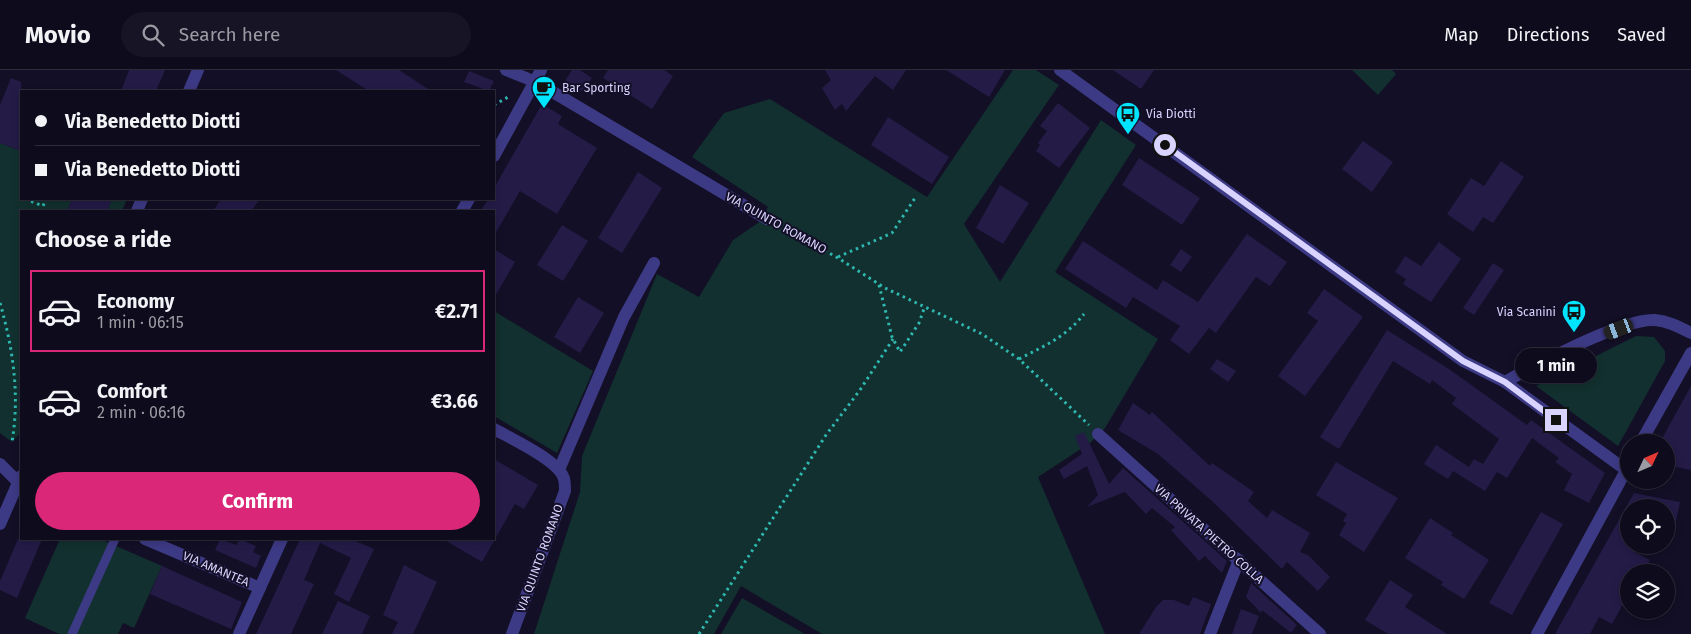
<!DOCTYPE html>
<html lang="en">
<head>
<meta charset="utf-8">
<style>
  :root { --surface:#0e0b1c; --page:#171425; --text:#f1f3f6; --muted:#9b9ba3; --line:#2e2b3b; --accent:#db2777 }
  body { margin:0; font-family:"Fira Sans",sans-serif; background:var(--page); color:var(--text); height:100vh; display:flex; flex-direction:column; font-size:19px; white-space:nowrap }
  * { box-sizing:border-box; margin:0 }
  p { font-size:16px; color:var(--muted) }
  .icon { flex:none; width:28px; height:28px; fill:none; stroke:currentColor; stroke-width:2; stroke-linecap:round; stroke-linejoin:round }
  .map { position:relative; flex:1; overflow:hidden }
  .drawer { position:absolute; left:20px; top:140px; width:475px; height:330px; display:flex; flex-direction:column; background:var(--surface); border-radius:0px; box-shadow:0 2px 8px #0003,0 0 0 1px var(--line) }
  .drawer>* { flex:none }
  .hud { position:absolute; left:20px; top:20px; width:475px; height:110px; border-radius:0px; box-shadow:0 2px 8px #0003,0 0 0 1px var(--line); display:grid; align-content:center; height:110px; padding:0 15px; background:var(--surface) }
  .needle { width:32px; rotate:46deg }
  .buttons { position:absolute; left:1620px; top:364px; display:grid; gap:10px }
  .buttons a { display:grid; place-items:center; width:55px; height:55px; border-radius:50%; background:var(--surface); box-shadow:0 2px 8px #0003,0 0 0 1px var(--line); font-size:25px }
  .end { position:absolute; width:22px; height:22px; margin:-11px; border:6px solid #d9d4ff; background:#111; box-shadow:0 0 0 2px #111 }
  .from { border-radius:50% }
  .bubble { position:absolute; height:35px; border-radius:18px; background:var(--surface); box-shadow:0 2px 8px #0003,0 0 0 1px var(--line); font-size:16px; font-weight:700; line-height:35px; text-align:center }
  .car { position:absolute; width:15px; height:30px; margin:-15px -8px; border-radius:6px; box-shadow:0 0 4px 1px #0007; background:linear-gradient(#222 24%,#8ab4d8 0 40%,#222 0 76%,#8ab4d8 0 86%,#222 0) }
  .hud b { display:flex; align-items:center; gap:18px; height:48px; font-size:19px }
  .hud b+b { border-top:1px solid var(--line) }
  .hud i { width:12px; height:12px; background:var(--text) }
  ul { padding:0; list-style:none }
  li { display:flex; align-items:center; gap:15px; height:82px; margin:0 10px 8px; padding:0 5px; border:2px solid transparent; border-radius:0px }
  li div { flex:1 }
  li b { display:block; font-size:19px }
  li em { font-style:normal; font-weight:700 }
  li.on { border-color:var(--accent) }
  li>.icon { width:45px; height:45px; stroke-width:1.5 }
  h2 { padding:0 15px; font-size:22px; line-height:60px }
  .primary-button { display:flex; gap:10px; margin-top:auto; padding:10px 15px }
  .primary-button a { flex:1; height:58px; border-radius:30px; background:var(--accent); color:#fff; font-size:20px; font-weight:700; line-height:58px; text-align:center }
  header { display:flex; align-items:center; gap:30px; box-sizing:border-box; height:70px; padding:0 25px; background:var(--surface); border-bottom:1px solid var(--line) }
  header strong { font-size:24px }
  nav { display:flex; gap:28px; margin-inline-start:auto; font-size:18px }
  .search { width:350px; height:45px; background:var(--page); display:flex; align-items:center; gap:12px; box-sizing:border-box; padding:0 18px; border-radius:28px; color:var(--muted); font-size:19px }
  .map>svg:first-child { display:block }
  .green { fill:#12302f }
  .building { fill:#241b47 }
  .lines { fill:none; stroke-linecap:round; stroke-linejoin:round }
  .path { stroke:#2fb8b0; stroke-width:3; stroke-dasharray:2.5 4; stroke-linecap:butt }
  .service { stroke:#3d3a85; stroke-width:9 }
  .minor { stroke:#3d3a85; stroke-width:12 }
  .tertiary { stroke:#3d3a85; stroke-width:12 }
  .route { stroke:#d9d4ff; stroke-width:6 }
  .labels { text-anchor:middle; dominant-baseline:central; stroke-width:4; stroke-linejoin:round; paint-order:stroke }
  .poi-label { font-size:12px; fill:#d9d4ff; stroke:#130f26; text-anchor:start }
  .street-label { font-size:12px; fill:#d9d4ff; stroke:#130f26 }
</style>
</head>
<body>
<header>
<strong>Movio</strong>
<div class="search"><svg class="icon" aria-label="search" viewBox="0 0 24 24"><circle cx="10" cy="10" r="6"/><path d="M15 15l6 6"/></svg>Search here</div>
<nav><a>Map</a><a>Directions</a><a>Saved</a></nav>
</header>
<div class="map">
<svg width="1691" height="564" viewBox="0 0 1691 564">
  <rect width="100%" height="100%" fill="#130f26"/>
  <g class="green">
    <path d="M1013 0H1036L1059 15 964 154 1000 212 1101 50 1136 75 1055 202 1158 269 1105 358 1090 373 1038 407 1105 564H822L741 516 714 564H534L580 422 582 386 657 204 699 227 733 170 758 153 768 137 692 87 724 43 770 29 927 127Z"/>
    <path d="M1352 0H1392L1396 4 1378 25Z"/>
    <path d="M0 73 21 81V129H72L67 141H21V362L12 372 0 363Z"/>
    <path d="M112 129H127L122 141H107Z"/>
    <path d="M494 241 593 301 557 383 494 346Z"/>
    <path d="M1636 266 1654 267 1665 281V291L1618 376 1536 316Z"/>
    <path d="M60 469H100L162 496 134 558 123 553 118 564H59L25 548Z"/>
    <path d="M742 528 805 564H721Z"/>
  </g>
  <g class="building">
    <path d="M129 0H165L156 21H121Z"/>
    <path d="M336 0H399L431 21H369Z"/>
    <path d="M572 0H580L592 8 583 22 565 11Z"/>
    <path d="M608 0H664L673 6 652 39 603 8Z"/>
    <path d="M825 0H906L893 20 875 6 846 41 842 34 835 40 822 18 831 10Z"/>
    <path d="M946 0H1005L989 27Z"/>
    <path d="M1113 0H1154L1141 19Z"/>
    <path d="M469 1 494 11 489 21 464 12Z"/>
    <path d="M11 8 21 12V81L0 73V35Z"/>
    <path d="M1058 33 1090 58 1059 98 1036 81 1040 75 1038 73 1047 61 1040 56Z"/>
    <path d="M542 34 562 46 558 54 597 78 557 144 520 121 494 166V141H481L488 129H494V118Z"/>
    <path d="M888 47 949 87 932 114 871 75Z"/>
    <path d="M1363 71 1393 92 1372 122 1342 99Z"/>
    <path d="M1139 88 1200 128 1182 155 1122 115Z"/>
    <path d="M1501 91 1524 107 1493 153 1483 147 1473 162 1447 144 1471 108 1484 116Z"/>
    <path d="M638 102 662 118 622 183 598 168Z"/>
    <path d="M1000 115 1029 133 1003 174 976 158Z"/>
    <path d="M72 129H112L107 141H67Z"/>
    <path d="M221 129H260L251 141H213Z"/>
    <path d="M562 155 588 171 563 211 537 195Z"/>
    <path d="M1247 164 1287 192 1270 216 1256 207 1216 263 1209 258 1189 284 1170 270 1180 256 1133 227 1126 238 1065 199 1083 171 1157 220 1163 210 1198 232Z"/>
    <path d="M1439 172 1461 189 1431 232 1403 214 1406 209 1395 202 1405 186 1421 196Z"/>
    <path d="M494 179 515 192 494 228Z"/>
    <path d="M1181 179 1192 187 1181 202 1170 195Z"/>
    <path d="M1493 193 1504 200 1474 245 1463 238Z"/>
    <path d="M1324 219 1363 247 1305 326 1278 306 1318 251 1307 243Z"/>
    <path d="M578 227 604 243 580 283 554 267Z"/>
    <path d="M1387 260 1449 299 1527 355 1531 350 1605 403 1589 433 1564 420 1572 404 1555 392 1559 388 1532 368 1507 408 1497 402 1485 421 1453 401 1448 409 1424 394 1436 375 1469 397 1474 389 1483 394 1499 369 1452 334 1456 328 1432 310 1430 314 1393 291 1339 379 1320 367Z"/>
    <path d="M1217 289 1236 301 1228 312 1210 299Z"/>
    <path d="M1691 316V400L1666 395V372H1660Z"/>
    <path d="M1133 333 1150 345 1152 342 1210 396 1212 393 1254 422 1248 431 1267 448 1272 440 1310 463 1300 482 1308 485 1330 507 1318 521 1287 492 1282 499 1213 432 1158 384 1118 360Z"/>
    <path d="M1084 362 1109 414 1123 398 1227 491 1222 503 1205 486 1199 491 1171 460 1175 457 1152 438 1146 444 1125 422 1087 437 1098 425 1087 396 1064 409 1059 400 1082 384 1075 366Z"/>
    <path d="M494 389 538 415 524 439 515 434 482 492 443 469H494Z"/>
    <path d="M1336 392 1398 428 1364 482 1339 465 1346 453 1343 451 1347 444 1316 425Z"/>
    <path d="M1634 423 1680 432 1672 471 1666 470V438H1629V475H1638L1634 482 1650 490 1642 502H1629V523L1612 554 1599 547 1590 564H1555Z"/>
    <path d="M1541 442 1563 454 1512 545 1489 533Z"/>
    <path d="M1430 448 1453 463 1451 465 1489 490 1464 529 1441 515 1443 512 1405 488Z"/>
    <path d="M18 469H42L17 528 0 520V511Z"/>
    <path d="M220 469 236 475 240 469 256 476 253 482 261 486 256 498 215 480Z"/>
    <path d="M300 469H351L374 479 349 532 334 524 351 488 320 473 304 510 314 514 291 564H256Z"/>
    <path d="M404 495 437 512 413 564H392L398 552 383 545Z"/>
    <path d="M162 496 242 532 231 559 150 524Z"/>
    <path d="M1390 510 1413 525 1405 537 1447 564H1388L1365 550Z"/>
    <path d="M1251 513 1297 555 1291 563 1262 540 1261 543 1246 527Z"/>
    <path d="M1193 527 1211 534 1200 564H1139L1156 537 1163 530H1174L1189 536Z"/>
    <path d="M338 531 370 546 362 564H322Z"/>
    <path d="M1241 539 1259 546 1252 564H1232Z"/>
  </g>
  <g class="lines">
    <g class="path">
      <path d="M494 35 510 26"/>
      <path d="M25 129 43 136 46 129"/>
      <path d="M779 155 838 188 885 218 982 264 1019 289 1089 355"/>
      <path d="M838 187 892 163 915 128"/>
      <path d="M879 215 892 267 900 282 919 253 925 236"/>
      <path d="M0 233C13 278 20 325 12 372"/>
      <path d="M1019 289C1044 276 1066 267 1084 244"/>
      <path d="M699 564 826 365 860 320 893 269"/>
    </g>
    <path class="service" d="M72 564 115 469"/>
    <g class="minor">
      <path d="M506 0 536 12 767 149"/>
      <path d="M1060 0 1463 291 1505 312 1626 400"/>
      <path d="M189 21 198 0"/>
      <path d="M137 141 142 129"/>
      <path d="M1505 312C1535 295 1623 248 1655 250 1668 251 1679 257 1691 263"/>
      <path d="M494 359C510 368 560 391 564 409 565 412 565 417 565 421L512 564"/>
      <path d="M1098 364 1320 564"/>
      <path d="M1641 372 1691 283"/>
      <path d="M0 394 21 415"/>
      <path d="M559 400 624 247 654 193"/>
      <path d="M0 454 21 406"/>
      <path d="M145 469 260 518"/>
      <path d="M1210 564 1239 490"/>
      <path d="M1537 564 1629 395"/>
    </g>
    <g class="tertiary">
      <path d="M494 86 541 0"/>
      <path d="M462 141 469 129"/>
      <path d="M239 564 282 469"/>
    </g>
  </g>
  <g class="lines">
    <path class="route" d="M1165 75 1463 291 1505 312 1556 350"/>
  </g>
  <defs>
    <symbol id="cafe-pin" viewBox="-11 -11 22 30"><path d="M0 17L-7.5 6A9.5 9.5 0 1 1 7.5 6Z" fill="#00e5ff" stroke="#130f26"/><path d="M-5.5-4.5H6V0H3Q3 3.5 0 3.5H-2.5Q-5.5 3.5-5.5 0ZM3-3.2v2h1.7v-2ZM-6 4.5H4V6H-6Z" fill="#111"/></symbol>
    <symbol id="bus-pin" viewBox="-11 -11 22 30"><path d="M0 17L-7.5 6A9.5 9.5 0 1 1 7.5 6Z" fill="#00e5ff" stroke="#130f26"/><path d="M-5-6H5V4H4V6H2V4H-2V6H-4V4H-5ZM-3.5-4V0h7V-4ZM-3.5 1.2v1.5H-2V1.2ZM2 1.2v1.5H3.5V1.2Z" fill="#111"/></symbol>
  </defs>
  <g fill-rule="evenodd">
    <use href="#cafe-pin" x="530" y="4" width="28" height="38"/>
    <use href="#bus-pin" x="1114" y="30" width="28" height="38"/>
    <use href="#bus-pin" x="1560" y="228" width="28" height="38"/>
  </g>
  <g class="labels">
    <g class="poi-label">
      <text x="562" y="18">Bar Sporting</text>
      <text x="1146" y="44">Via Diotti</text>
      <text x="1556" y="242" text-anchor="end">Via Scanini</text>
    </g>
    <g class="street-label">
      <text transform="translate(776 153) rotate(29)">VIA QUINTO ROMANO</text>
      <text transform="translate(1209 464) rotate(42)">VIA PRIVATA PIETRO COLLA</text>
      <text transform="translate(540 488) rotate(-70)">VIA QUINTO ROMANO</text>
      <text transform="translate(216 499) rotate(23)">VIA AMANTEA</text>
    </g>
  </g>
</svg>
<div class="buttons">
<a><svg class="needle" viewBox="-14 -14 28 28"><path d="M0-13l5 13h-10z" fill="#e53935"/><path d="M0 13l5-13h-10z" fill="#9b9ba3"/></svg></a>
<a><svg class="icon" aria-label="locate" viewBox="0 0 24 24"><circle cx="12" cy="12" r="6"/><path d="M12 2v4M12 18v4M2 12h4M18 12h4"/></svg></a>
<a><svg class="icon" aria-label="layers" viewBox="0 0 24 24"><path d="M12 4l9 5-9 5-9-5zM3 14l9 5 9-5"/></svg></a>
</div>
<i class="end from" style="left:1165px;top:75px"></i>
<i class="end" style="left:1556px;top:350px"></i>
<div class="bubble" style="left:1515px;top:278px;width:82px">1 min</div>
<i class="car" style="left:1619px;top:259px;rotate:249deg"></i>
<div class="hud">
<b><i class="from"></i>Via Benedetto Diotti</b>
<b><i></i>Via Benedetto Diotti</b>
</div>
<section class="drawer">
<h2>Choose a ride</h2>
<ul>
<li class="on"><svg class="icon" aria-label="car" viewBox="0 0 24 24"><path d="M5 17H2v-5l4-1 3-4h7l3 4 3 1v5h-3M9 17h6M6 11h13"/><circle cx="7" cy="17" r="2"/><circle cx="17" cy="17" r="2"/></svg><div><b>Economy</b><p>1 min · 06:15</p></div><em>€2.71</em></li>
<li><svg class="icon" aria-label="car" viewBox="0 0 24 24"><path d="M5 17H2v-5l4-1 3-4h7l3 4 3 1v5h-3M9 17h6M6 11h13"/><circle cx="7" cy="17" r="2"/><circle cx="17" cy="17" r="2"/></svg><div><b>Comfort</b><p>2 min · 06:16</p></div><em>€3.66</em></li>
</ul>
<div class="primary-button"><a>Confirm</a></div>
</section>
</div>
</body>
</html>
